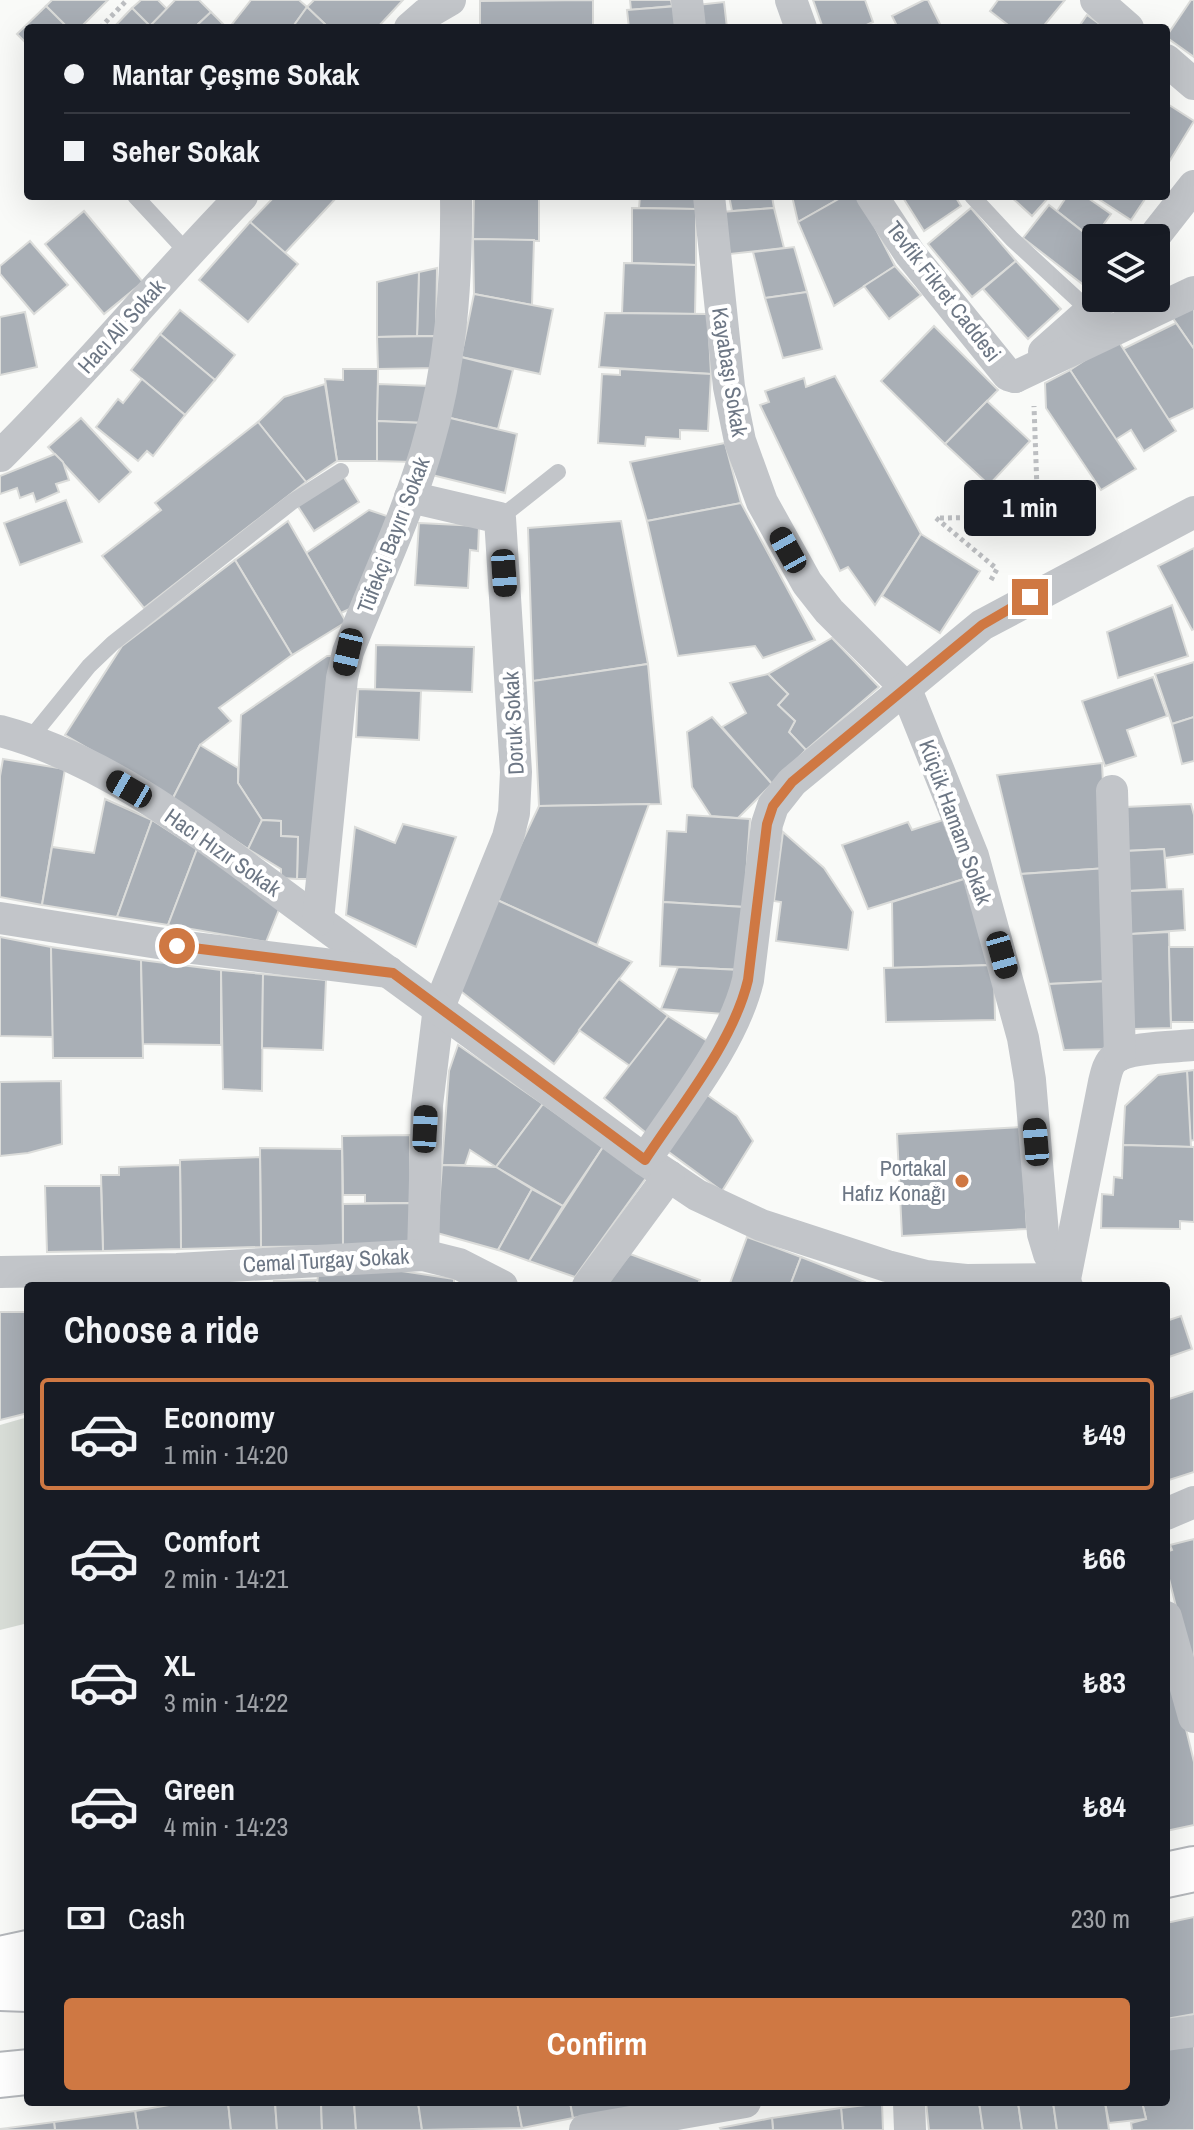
<!DOCTYPE html>
<html lang="en">
<head>
<meta charset="utf-8">
<style>
  :root { --surface:#171b24; --page:#242831; --text:#f1f3f6; --muted:#9ea1a6; --line:#363941; --accent:#cf7843 }
  body { margin:0; font-family:"Archivo Narrow",sans-serif; background:var(--page); color:var(--text); height:100vh; display:flex; flex-direction:column; font-size:30px; white-space:nowrap }
  * { box-sizing:border-box; margin:0 }
  p { font-size:26px; color:var(--muted) }
  .icon { flex:none; width:44px; height:44px; fill:none; stroke:currentColor; stroke-width:2; stroke-linecap:round; stroke-linejoin:round }
  .map { position:relative; flex:1; overflow:hidden }
  .drawer { position:absolute; left:24px; top:1282px; width:1146px; height:824px; display:flex; flex-direction:column; background:var(--surface); border-radius:8px; box-shadow:0 8px 32px #0002 }
  .drawer>* { flex:none }
  .hud { position:absolute; left:24px; top:24px; width:1146px; height:176px; border-radius:8px; box-shadow:0 8px 32px #0002; display:grid; align-content:center; height:176px; padding:0 40px; background:var(--surface) }
  .tools { position:absolute; left:1082px; top:224px; display:grid; gap:16px }
  .tools a { display:grid; place-items:center; width:88px; height:88px; border-radius:8px; background:var(--surface); box-shadow:0 8px 32px #0002; font-size:40px }
  .end { position:absolute; width:36px; height:36px; margin:-18px; border:10px solid #cf7843; background:#fff; box-shadow:0 0 0 4px #fff }
  .from { border-radius:50% }
  .bubble { position:absolute; height:56px; border-radius:8px; background:var(--surface); box-shadow:0 8px 32px #0002; font-size:26px; font-weight:800; line-height:56px; text-align:center }
  .car { position:absolute; width:24px; height:48px; margin:-24px -12px; border-radius:10px; box-shadow:0 0 6px 2px #0007; background:linear-gradient(#222 24%,#8ab4d8 0 40%,#222 0 76%,#8ab4d8 0 86%,#222 0) }
  .hud b { display:flex; align-items:center; gap:28px; height:76px; font-size:30px }
  .hud b+b { border-top:2px solid var(--line) }
  .hud i { width:20px; height:20px; background:var(--text) }
  ul { padding:0; list-style:none }
  li { display:flex; align-items:center; gap:24px; height:112px; margin:0 16px 12px; padding:0 24px; border:4px solid transparent; border-radius:8px }
  li div { flex:1 }
  li b { display:block; font-size:30px }
  li em { font-style:normal; font-weight:800 }
  li.on { border-color:var(--accent) }
  li>.icon { width:72px; height:72px; stroke-width:1.5 }
  h2 { padding:0 40px; font-size:36px; line-height:96px }
  .pay { display:flex; align-items:center; gap:20px; height:88px; padding:0 40px; font-size:30px }
  .pay p { margin-inline-start:auto }
  .action { display:flex; gap:16px; margin-top:auto; padding:16px 40px }
  .action a { flex:1; height:92px; border-radius:8px; background:var(--accent); color:#fff; font-size:32px; font-weight:800; line-height:92px; text-align:center }
  .map>svg:first-child { display:block }
  .green { fill:#d9ded8 }
  .building { fill:#a9afb6; stroke:#dbdcda; stroke-width:2 }
  .lines { fill:none; stroke-linecap:round; stroke-linejoin:round }
  .primary-casing { stroke:#b4b7bb; stroke-width:48 }
  .path { stroke:#bcbec1; stroke-width:5; stroke-dasharray:4 4; stroke-linecap:butt }
  .lane { stroke:#c2c5c9; stroke-width:16 }
  .street { stroke:#c2c5c9; stroke-width:32 }
  .primary { stroke:#fff; stroke-width:44 }
  .route { stroke:#cf7843; stroke-width:10 }
  .poi-dot { fill:#cf7843; stroke:#fff; stroke-width:3 }
  .labels { text-anchor:middle; dominant-baseline:central; stroke-width:8; stroke-linejoin:round; paint-order:stroke }
  .street-label { font-size:22px; fill:#6d7785; stroke:#fff }
  .poi-label { font-size:22px; fill:#6d7785; stroke:#fff; text-anchor:end }
</style>
</head>
<body>
<div class="map">
<svg width="1194" height="2130" viewBox="0 0 1194 2130">
  <rect width="100%" height="100%" fill="#f9faf8"/>
  <path class="green" d="M28 1417V1623L0 1630V1425Z"/>
  <g class="building">
    <path d="M52 0H108L80 28H68L46 6Z"/>
    <path d="M141 0H158L167 9 150 26 132 8Z"/>
    <path d="M175 0H199L211 12 194 28H152L150 26Z"/>
    <path d="M251 0H299L307 7 292 28H229Z"/>
    <path d="M314 0H403L377 28H329L307 7Z"/>
    <path d="M593 0V28H480V1Z"/>
    <path d="M630 0H671L672 6 631 10Z"/>
    <path d="M813 0H865L873 22 860 28H823Z"/>
    <path d="M924 0H928L942 28H898L892 16Z"/>
    <path d="M998 0H1065L1042 28H1012L990 11Z"/>
    <path d="M1191 0H1194V57L1166 37Z"/>
    <path d="M724 2 727 28H701L697 5Z"/>
    <path d="M46 6 68 28H28V45L17 34Z"/>
    <path d="M678 6 681 28H629L627 10Z"/>
    <path d="M307 7 329 28H292Z"/>
    <path d="M132 8 152 28H113Z"/>
    <path d="M211 12 227 28H194Z"/>
    <path d="M1087 15 1105 28H1078Z"/>
    <path d="M1166 103 1194 121 1166 167Z"/>
    <path d="M275 196H338L284 254 250 222Z"/>
    <path d="M474 196H539V241L473 239Z"/>
    <path d="M640 196H696V209L639 208Z"/>
    <path d="M729 196H772L774 208 732 211Z"/>
    <path d="M792 196H844L798 222Z"/>
    <path d="M844 196H859L895 266 834 306 798 222Z"/>
    <path d="M902 196H955L961 206 924 231Z"/>
    <path d="M1010 196H1050L1032 216Z"/>
    <path d="M1067 196H1085L1111 214 1093 239 1057 211Z"/>
    <path d="M1094 196H1147L1131 220Z"/>
    <path d="M1049 205 1096 242V273L1085 286 1023 238Z"/>
    <path d="M632 208 696 209V265L632 263Z"/>
    <path d="M774 208 784 248 730 254 721 212Z"/>
    <path d="M971 208 1016 261 972 297 928 244Z"/>
    <path d="M84 211 143 282 104 314 45 244Z"/>
    <path d="M250 222 298 264 248 322 199 280Z"/>
    <path d="M473 239 534 240 532 305 474 294Z"/>
    <path d="M30 241 68 285 34 314 0 274V266Z"/>
    <path d="M794 247 807 292 765 298 753 252Z"/>
    <path d="M1016 261 1061 309 1028 339 983 289Z"/>
    <path d="M624 263 696 265 695 314 622 313Z"/>
    <path d="M895 266 921 295 889 319 864 286Z"/>
    <path d="M437 268 436 336H417L419 272Z"/>
    <path d="M419 272 417 336 377 337V282Z"/>
    <path d="M807 292 822 349 783 358 765 298Z"/>
    <path d="M474 294 553 309 540 374 461 357Z"/>
    <path d="M1194 301V349L1168 311Z"/>
    <path d="M180 310 235 355 215 380 160 334Z"/>
    <path d="M25 312 37 367 0 375V317Z"/>
    <path d="M605 313 708 314 711 374 599 367Z"/>
    <path d="M1176 323 1194 349V408L1168 420 1123 349Z"/>
    <path d="M934 326 998 390 945 444 881 381Z"/>
    <path d="M160 334 215 380 185 415 131 370Z"/>
    <path d="M436 336V368L378 369 377 337Z"/>
    <path d="M1117 339 1176 431 1144 451 1131 430 1115 440 1070 370Z"/>
    <path d="M461 357 513 370 498 429 446 417Z"/>
    <path d="M343 369H378L377 461H337L325 379 343 380Z"/>
    <path d="M620 369 711 374 708 431 680 430V439L646 437 645 446 598 443 602 374 620 375Z"/>
    <path d="M1070 370 1136 469 1101 490 1046 408 1045 383Z"/>
    <path d="M835 376 921 534 875 605 848 567 840 571 760 405 769 402 765 391 804 378 806 387Z"/>
    <path d="M142 379 185 415 153 456 147 451 138 461 96 427 118 399 123 403Z"/>
    <path d="M325 384 337 461 306 482 258 422 284 397Z"/>
    <path d="M378 384 431 386 423 423 377 421Z"/>
    <path d="M987 401 1030 441 989 485 945 444Z"/>
    <path d="M446 417 517 434 505 493 432 475Z"/>
    <path d="M81 418 131 472 99 502 48 447Z"/>
    <path d="M377 421 423 423 413 462 377 461Z"/>
    <path d="M258 422 306 482 144 608 102 556 161 510 155 503Z"/>
    <path d="M725 443 741 503 647 521 630 462Z"/>
    <path d="M55 454 63 462 69 480 56 484 59 492 36 502 33 493 20 498 17 488 0 494V476Z"/>
    <path d="M343 476 359 502 314 531 297 505Z"/>
    <path d="M66 500 82 542 20 565 4 523Z"/>
    <path d="M741 503 815 640 763 658 755 646 678 656 647 521Z"/>
    <path d="M369 510 390 517 354 607 341 613 306 553Z"/>
    <path d="M288 521 346 622 292 655 235 560Z"/>
    <path d="M621 521 648 664 533 681 528 528Z"/>
    <path d="M419 523 479 526 478 551 470 550 468 588 415 585Z"/>
    <path d="M921 534 980 571 940 633 882 596Z"/>
    <path d="M1194 548V629L1192 630 1158 566Z"/>
    <path d="M235 560 292 655 219 708 231 721 200 745 173 798 65 735 122 646Z"/>
    <path d="M1172 605 1188 656 1118 678 1107 632Z"/>
    <path d="M832 638 879 687 806 750 789 732 795 721 778 705 788 694 768 674Z"/>
    <path d="M376 645 474 647 472 692 375 689Z"/>
    <path d="M327 656H336L313 879H297L298 837 281 836V821L262 820 238 783 241 715Z"/>
    <path d="M1194 662V717L1172 724 1155 674Z"/>
    <path d="M648 664 661 804 539 806 533 681Z"/>
    <path d="M768 674 788 694 778 705 795 721 789 732 806 750 772 784 722 727 746 713 730 683Z"/>
    <path d="M1153 677 1167 716 1127 730 1136 756 1105 766 1082 701Z"/>
    <path d="M358 689 421 691 419 740 356 737Z"/>
    <path d="M712 717 772 784 738 818 711 816 692 787 687 732Z"/>
    <path d="M1194 717V761L1182 764 1172 724Z"/>
    <path d="M200 745 238 768V783L262 820 248 849 173 798Z"/>
    <path d="M3 759 65 769 42 905 0 897V776Z"/>
    <path d="M1102 763 1107 868 1021 874 997 775Z"/>
    <path d="M105 799 152 820 117 917 42 905 52 847 94 853Z"/>
    <path d="M649 804 597 945 495 899 539 806Z"/>
    <path d="M1191 804 1194 815V854L1165 858 1164 849 1126 851 1125 807Z"/>
    <path d="M687 815 750 819 744 907 663 902 667 831 686 832Z"/>
    <path d="M946 819 967 878 868 909 842 845 908 822 912 830Z"/>
    <path d="M152 820 197 849 168 925 117 917Z"/>
    <path d="M262 820 281 821V836L298 837 297 879 281 878V869L248 849Z"/>
    <path d="M403 824 456 837 416 947 346 915 355 827 395 843Z"/>
    <path d="M783 832 824 868 853 912 848 950 776 941 781 902 774 901Z"/>
    <path d="M197 849 280 907 266 942 168 925Z"/>
    <path d="M1164 849 1167 889 1129 891 1126 851Z"/>
    <path d="M1107 868 1110 981 1049 984 1021 874Z"/>
    <path d="M967 878 994 965 893 968 892 902Z"/>
    <path d="M1183 889 1185 930 1131 934 1129 891Z"/>
    <path d="M495 899 632 962 554 1064 458 989Z"/>
    <path d="M663 902 744 907 741 970 660 966Z"/>
    <path d="M1169 932 1171 1028 1133 1029 1131 934Z"/>
    <path d="M0 937 51 947 53 1037 0 1036Z"/>
    <path d="M51 947 141 960 143 1058H53Z"/>
    <path d="M1169 947H1194V1022H1171Z"/>
    <path d="M141 960 221 970V1045L143 1044Z"/>
    <path d="M994 965 995 1020 886 1022 884 968Z"/>
    <path d="M678 967 741 970 724 1014 661 1009Z"/>
    <path d="M221 970 263 974 262 1091 223 1089Z"/>
    <path d="M263 974 326 980 323 1050 262 1048Z"/>
    <path d="M619 979 668 1016 630 1066 579 1030Z"/>
    <path d="M1110 981 1111 1049 1064 1050 1049 984Z"/>
    <path d="M668 1016 712 1044 651 1137 604 1098Z"/>
    <path d="M458 1045 543 1104 496 1167 470 1150 465 1165H442L449 1071Z"/>
    <path d="M1194 1070V1140L1190 1141 1187 1071Z"/>
    <path d="M1187 1071 1191 1147 1123 1145 1125 1106 1158 1075Z"/>
    <path d="M61 1081 62 1144 28 1153 0 1156V1082Z"/>
    <path d="M703 1092 737 1116 753 1141 722 1191 666 1150Z"/>
    <path d="M543 1104 603 1147 563 1206 496 1167Z"/>
    <path d="M1021 1127 1027 1229 902 1236 897 1134Z"/>
    <path d="M410 1135 411 1203H365V1195H343L342 1136Z"/>
    <path d="M1123 1145 1194 1147V1222L1180 1221V1229L1101 1228 1102 1194 1113 1195 1114 1177 1122 1178Z"/>
    <path d="M603 1147 646 1178 575 1277 529 1261Z"/>
    <path d="M260 1148 342 1149 343 1246 261 1247Z"/>
    <path d="M260 1157 261 1247 181 1249 180 1160Z"/>
    <path d="M180 1165 181 1249 103 1251 101 1175H119V1167Z"/>
    <path d="M442 1165 496 1167 532 1189 498 1250 437 1233Z"/>
    <path d="M45 1186H101L103 1251 47 1252Z"/>
    <path d="M532 1189 563 1206 529 1261 498 1250Z"/>
    <path d="M411 1203V1243L343 1246V1204Z"/>
    <path d="M747 1237 801 1257 790 1286H729Z"/>
    <path d="M630 1254 700 1280 697 1286H604Z"/>
    <path d="M801 1257 865 1282 864 1286H790Z"/>
    <path d="M382 1268 454 1279V1286H317L318 1275Z"/>
    <path d="M317 1280V1286H254L273 1285 274 1281Z"/>
    <path d="M0 1312H28V1413L0 1420Z"/>
    <path d="M1181 1316 1192 1349 1166 1358V1321Z"/>
    <path d="M1194 1391V1472L1166 1481V1400Z"/>
    <path d="M1194 1539V1665L1191 1666 1166 1567V1552L1172 1550 1170 1545Z"/>
    <path d="M1166 1647 1194 1762V1825L1166 1831Z"/>
    <path d="M1194 1917V2014L1166 2019V1923Z"/>
    <path d="M1194 2044V2130H1132L1131 2123 1146 2119 1142 2102H1166V2049Z"/>
    <path d="M186 2102H228L231 2130H138L135 2111Z"/>
    <path d="M228 2102H275L277 2130H231Z"/>
    <path d="M275 2102H321L322 2130H277Z"/>
    <path d="M321 2102H354L356 2130H322Z"/>
    <path d="M354 2102H418L422 2130H356Z"/>
    <path d="M418 2102H517L522 2128 422 2130Z"/>
    <path d="M517 2102H570L573 2118 522 2128Z"/>
    <path d="M570 2102H646V2105L573 2118Z"/>
    <path d="M926 2102H979L983 2130H929Z"/>
    <path d="M979 2102H1018L1022 2130H983Z"/>
    <path d="M1018 2102H1053L1057 2130H1022Z"/>
    <path d="M1053 2102H1105L1109 2130H1057Z"/>
    <path d="M1105 2102H1142L1146 2119 1109 2123Z"/>
    <path d="M882 2103 883 2130H843L841 2108Z"/>
    <path d="M841 2108 843 2130H773L772 2118Z"/>
    <path d="M135 2111 138 2130H55L54 2122Z"/>
    <path d="M772 2118 773 2130H721L720 2128Z"/>
    <path d="M54 2122 55 2130H0V2129Z"/>
  </g>
  <g class="lines">
    <defs>
      <g id="primary">
        <path d="M1166 1875 1194 1869"/>
        <path d="M0 1959 28 1953"/>
        <path d="M0 1988 28 1989"/>
        <path d="M0 2075 28 2072"/>
      </g>
    </defs>
    <use href="#primary" class="primary-casing"/>
    <g class="path">
      <path d="M100 28 127 0"/>
      <path d="M991 580 997 569 936 518 1038 517 1034 406"/>
    </g>
    <g class="lane">
      <path d="M135 196 187 252"/>
      <path d="M972 196 1012 239 1090 311"/>
      <path d="M500 518 558 472"/>
      <path d="M29 740 89 666 113 643 292 502 341 471"/>
    </g>
    <g class="street">
      <path d="M687 0 690 28"/>
      <path d="M791 0 801 28"/>
      <path d="M1096 0 1128 28"/>
      <path d="M410 28 426 14 450 0"/>
      <path d="M1166 60 1194 84"/>
      <path d="M709 196 729 387 740 441 762 502 807 583 829 611 905 687 973 856 1023 1038 1030 1080 1043 1234 1049 1254 1067 1286"/>
      <path d="M872 196 910 254 1008 375 1015 377"/>
      <path d="M1153 238 1194 186"/>
      <path d="M1044 352 1105 298"/>
      <path d="M1015 377 1194 292"/>
      <path d="M0 456C84 373 159 281 242 196"/>
      <path d="M410 497 500 518 516 772 514 813 508 837 439 1007 427 1105 423 1255"/>
      <path d="M0 731C119 763 218 848 316 919 426 999 536 1079 645 1160L697 1195 761 1225 887 1266 926 1276 966 1280 1065 1279 1104 1082C1106 1074 1108 1063 1115 1058 1128 1047 1176 1047 1194 1045"/>
      <path d="M1112 791 1120 1055"/>
      <path d="M0 918 177 946 389 972"/>
      <path d="M318 920 342 678 348 652C374 585 405 520 426 451 451 368 457 282 456 196"/>
      <path d="M645 1160C681 1105 733 1043 748 980L767 824 773 806 792 782 982 625 1194 512"/>
      <path d="M0 1272 177 1269 423 1255 459 1264 502 1286"/>
      <path d="M588 1286 669 1176"/>
      <path d="M1166 1514 1194 1502"/>
      <path d="M1166 1617 1194 1717"/>
      <path d="M1166 2035 1194 2031"/>
      <path d="M909 2102 910 2130"/>
      <path d="M585 2130 745 2102"/>
    </g>
    <use href="#primary" class="primary"/>
  </g>
  <g class="lines">
    <path class="route" d="M177 946 393 973 645 1160C681 1105 733 1043 748 980L767 824 773 806 792 782 982 625 1030 597"/>
  </g>
  <circle class="poi-dot" cx="962" cy="1181" r="8"/>
  <g class="labels">
    <g class="street-label">
      <text transform="translate(944 291) rotate(52)">Tevfik Fikret Caddesi</text>
      <text transform="translate(121 326) rotate(-48)">Hacı Ali Sokak</text>
      <text transform="translate(730 372) rotate(81)">Kayabaşı Sokak</text>
      <text transform="translate(393 535) rotate(-69)">Tüfekçi Bayırı Sokak</text>
      <text transform="translate(513 723) rotate(-93)">Doruk Sokak</text>
      <text transform="translate(956 822) rotate(70)">Küçük Hamam Sokak</text>
      <text transform="translate(223 852) rotate(35)">Hacı Hızır Sokak</text>
      <text transform="translate(326 1260) rotate(-3)">Cemal Turgay Sokak</text>
    </g>
    <g class="poi-label">
      <text x="946" y="1168">Portakal<tspan x="946" dy="25">Hafız Konağı</tspan></text>
    </g>
  </g>
</svg>
<div class="tools">
<a><svg class="icon" aria-label="layers" viewBox="0 0 24 24"><path d="M12 4l9 5-9 5-9-5zM3 14l9 5 9-5"/></svg></a>
</div>
<i class="end from" style="left:177px;top:946px"></i>
<i class="end" style="left:1030px;top:597px"></i>
<div class="bubble" style="left:964px;top:480px;width:132px">1 min</div>
<i class="car" style="left:788px;top:550px;rotate:331deg"></i>
<i class="car" style="left:504px;top:573px;rotate:176deg"></i>
<i class="car" style="left:348px;top:652px;rotate:193deg"></i>
<i class="car" style="left:129px;top:789px;rotate:300deg"></i>
<i class="car" style="left:1002px;top:955px;rotate:164deg"></i>
<i class="car" style="left:425px;top:1129px;rotate:3deg"></i>
<i class="car" style="left:1036px;top:1142px;rotate:355deg"></i>
<div class="hud">
<b><i class="from"></i>Mantar Çeşme Sokak</b>
<b><i></i>Seher Sokak</b>
</div>
<section class="drawer">
<h2>Choose a ride</h2>
<ul>
<li class="on"><svg class="icon" aria-label="car" viewBox="0 0 24 24"><path d="M5 17H2v-5l4-1 3-4h7l3 4 3 1v5h-3M9 17h6M6 11h13"/><circle cx="7" cy="17" r="2"/><circle cx="17" cy="17" r="2"/></svg><div><b>Economy</b><p>1 min · 14:20</p></div><em>₺49</em></li>
<li><svg class="icon" aria-label="car" viewBox="0 0 24 24"><path d="M5 17H2v-5l4-1 3-4h7l3 4 3 1v5h-3M9 17h6M6 11h13"/><circle cx="7" cy="17" r="2"/><circle cx="17" cy="17" r="2"/></svg><div><b>Comfort</b><p>2 min · 14:21</p></div><em>₺66</em></li>
<li><svg class="icon" aria-label="car" viewBox="0 0 24 24"><path d="M5 17H2v-5l4-1 3-4h7l3 4 3 1v5h-3M9 17h6M6 11h13"/><circle cx="7" cy="17" r="2"/><circle cx="17" cy="17" r="2"/></svg><div><b>XL</b><p>3 min · 14:22</p></div><em>₺83</em></li>
<li><svg class="icon" aria-label="car" viewBox="0 0 24 24"><path d="M5 17H2v-5l4-1 3-4h7l3 4 3 1v5h-3M9 17h6M6 11h13"/><circle cx="7" cy="17" r="2"/><circle cx="17" cy="17" r="2"/></svg><div><b>Green</b><p>4 min · 14:23</p></div><em>₺84</em></li>
</ul>
<div class="pay"><svg class="icon" aria-label="cash" viewBox="0 0 24 24"><path d="M3 7h18v10H3z"/><circle cx="12" cy="12" r="2"/></svg>Cash<p>230 m</p></div>
<div class="action"><a>Confirm</a></div>
</section>
</div>
</body>
</html>
